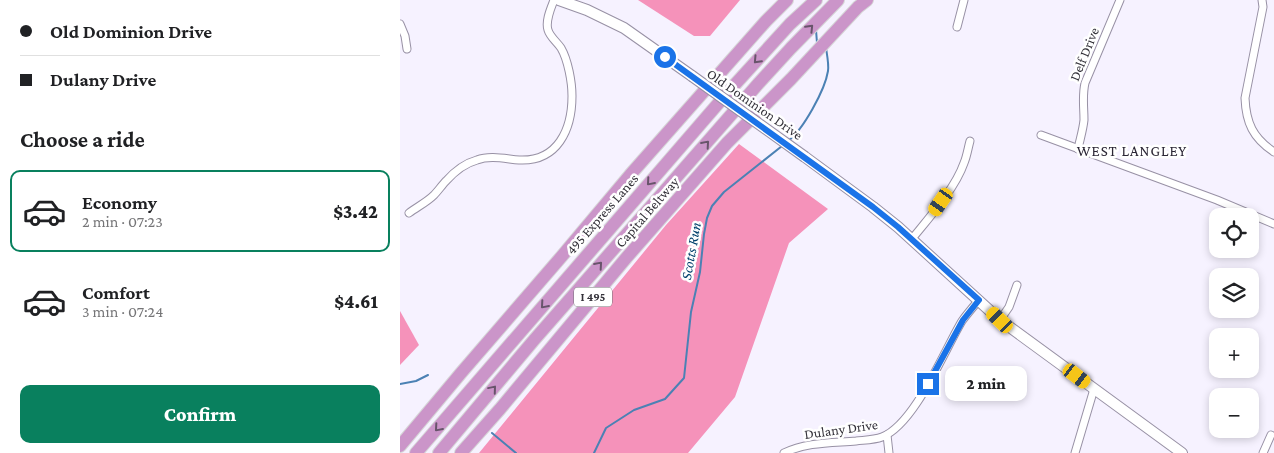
<!DOCTYPE html>
<html lang="en">
<head>
<meta charset="utf-8">
<style>
  :root { --surface:#fff; --page:#f2f2f2; --text:#202124; --muted:#757577; --line:#e0e0e0; --accent:#09805e }
  body { margin:0; font-family:"Crimson Pro",serif; background:var(--page); color:var(--text); height:100vh; display:flex; flex-direction:column; font-size:19px; white-space:nowrap }
  * { box-sizing:border-box; margin:0 }
  p { font-size:16px; color:var(--muted) }
  .icon { flex:none; width:28px; height:28px; fill:none; stroke:currentColor; stroke-width:2; stroke-linecap:round; stroke-linejoin:round }
  .map { position:relative; flex:1; overflow:hidden }
  .sheet { display:flex; flex-direction:column; background:var(--surface); width:400px }
  .sheet>* { flex:none }
  .top-card { display:grid; align-content:center; height:110px; padding:0 20px; background:var(--surface) }
  .tools { position:absolute; left:809px; top:208px; display:grid; gap:10px }
  .tools a { display:grid; place-items:center; width:50px; height:50px; border-radius:10px; background:var(--surface); box-shadow:0 2px 8px #0003; font-size:25px }
  .end { position:absolute; width:22px; height:22px; margin:-11px; border:6px solid #1a73e8; background:#fff; box-shadow:0 0 0 2px #fff }
  .from { border-radius:50% }
  .bubble { position:absolute; height:35px; border-radius:10px; background:var(--surface); box-shadow:0 2px 8px #0003; font-size:16px; font-weight:800; line-height:35px; text-align:center }
  .car { position:absolute; width:15px; height:30px; margin:-15px -8px; border-radius:6px; box-shadow:0 0 4px 1px #0007; background:linear-gradient(#f5c518 24%,#345 0 40%,#f5c518 0 76%,#345 0 86%,#f5c518 0) }
  .top-card b { display:flex; align-items:center; gap:18px; height:48px; font-size:19px }
  .top-card b+b { border-top:1px solid var(--line) }
  .top-card i { width:12px; height:12px; background:var(--text) }
  ul { padding:0; list-style:none }
  li { display:flex; align-items:center; gap:15px; height:82px; margin:0 10px 8px; padding:0 10px; border:2px solid transparent; border-radius:10px }
  li div { flex:1 }
  li b { display:block; font-size:19px }
  li em { font-style:normal; font-weight:800 }
  li.current { border-color:var(--accent) }
  li>.icon { width:45px; height:45px; stroke-width:1.5 }
  h2 { padding:0 20px; font-size:22px; line-height:60px }
  .primary-button { display:flex; gap:10px; margin-top:auto; padding:10px 20px }
  .primary-button a { flex:1; height:58px; border-radius:10px; background:var(--accent); color:#fff; font-size:20px; font-weight:800; line-height:58px; text-align:center }
  main { display:flex; flex:1; min-height:0 }
  .map>svg:first-child { display:block }
  .forest { fill:#f592ba }
  .lines { fill:none; stroke-linecap:round; stroke-linejoin:round }
  .stream { stroke:#4b81b4; stroke-width:2 }
  .street-casing { stroke:#9891a5; stroke-width:9 }
  .secondary-casing { stroke:#9891a5; stroke-width:12 }
  .highway-casing { stroke:#d6d6d7; stroke-width:14 }
  .street { stroke:#fff; stroke-width:7 }
  .secondary { stroke:#fff; stroke-width:10 }
  .highway { stroke:#cb95c9; stroke-width:12 }
  .secondary-bridge-casing { stroke:#9891a5; stroke-width:12; stroke-linecap:butt }
  .secondary-bridge { stroke:#fff; stroke-width:10 }
  .oneway { stroke:#68546b }
  .route { stroke:#1a73e8; stroke-width:6 }
  .labels { text-anchor:middle; dominant-baseline:central; stroke-width:5; stroke-linejoin:round; paint-order:stroke }
  .shield { fill:#fff; stroke:#706f74; stroke-width:1 }
  .shield-label { font-size:12px; font-weight:bold; fill:#333139 }
  .street-label { font-size:14px; fill:#333139; stroke:#fff }
  .neighbourhood-label { font-size:15px; letter-spacing:1px; fill:#2b2635; stroke:#fff }
  .water-label { font-size:15px; font-style:italic; fill:#01406c; stroke:#fff }
</style>
</head>
<body>
<main>
<section class="sheet">
<div class="top-card">
<b><i class="from"></i>Old Dominion Drive</b>
<b><i></i>Dulany Drive</b>
</div>
<h2>Choose a ride</h2>
<ul>
<li class="current"><svg class="icon" aria-label="car" viewBox="0 0 24 24"><path d="M5 17H2v-5l4-1 3-4h7l3 4 3 1v5h-3M9 17h6M6 11h13"/><circle cx="7" cy="17" r="2"/><circle cx="17" cy="17" r="2"/></svg><div><b>Economy</b><p>2 min · 07:23</p></div><em>$3.42</em></li>
<li><svg class="icon" aria-label="car" viewBox="0 0 24 24"><path d="M5 17H2v-5l4-1 3-4h7l3 4 3 1v5h-3M9 17h6M6 11h13"/><circle cx="7" cy="17" r="2"/><circle cx="17" cy="17" r="2"/></svg><div><b>Comfort</b><p>3 min · 07:24</p></div><em>$4.61</em></li>
</ul>
<div class="primary-button"><a>Confirm</a></div>
</section>
<div class="map">
<svg width="874" height="453" viewBox="0 0 874 453">
  <rect width="100%" height="100%" fill="#f6f2ff"/>
  <g class="forest">
    <path d="M238 0H340L310 36H294Z"/>
    <path d="M339 144 428 209 389 243 335 397 288 453H79L266 225Z"/>
    <path d="M0 311 19 345 0 365Z"/>
  </g>
  <g class="lines">
    <g class="stream">
      <path d="M416 30 417 43"/>
      <path d="M388 141C403 130 425 90 428 71 429 64 427 55 426 48"/>
      <path d="M0 384 16 381 28 375"/>
      <path d="M92 433 116 453"/>
      <path d="M194 453 206 428 234 410 265 399 284 378 291 312 300 272 304 234 307 218 312 206 324 192 382 146"/>
    </g>
    <defs>
      <g id="street">
        <path d="M862 0 863 7 845 98C846 123 853 138 874 152"/>
        <path d="M0 24 5 36 7 49"/>
        <path d="M557 27 564 0"/>
        <path d="M641 135 817 200 874 224"/>
        <path d="M678 149C680 139 683 130 684 120 684 107 682 96 685 83L720 0"/>
        <path d="M9 213C17 207 27 202 34 195 38 191 42 185 46 181 54 172 66 163 77 160 90 155 106 159 119 160 158 162 172 129 172 96 172 82 168 60 161 48 157 42 150 37 148 30 145 21 151 8 154 0"/>
        <path d="M511 240C528 219 555 189 564 163 567 156 568 148 570 141"/>
        <path d="M600 320 609 307 617 285"/>
        <path d="M487 435 489 453"/>
        <path d="M384 453C406 442 432 443 456 441 465 440 474 440 482 437 515 424 544 351 562 321 567 314 573 307 579 300"/>
        <path d="M675 453 694 389"/>
        <path d="M863 453 871 435"/>
      </g>
      <g id="secondary">
        <path d="M159 0 187 10 224 28 292 76"/>
        <path d="M405 157 473 207 498 227 600 320 782 453"/>
      </g>
      <g id="highway">
        <path d="M0 446 61 373 162 256 230 175 366 21 387 0"/>
        <path d="M16 453 329 91 390 24 416 0"/>
        <path d="M39 453 134 340 358 84 391 48 438 0"/>
        <path d="M61 453 100 409 227 257 327 143 391 79 458 7 467 0"/>
      </g>
    </defs>
    <use href="#street" class="street-casing"/>
    <use href="#secondary" class="secondary-casing"/>
    <use href="#highway" class="highway-casing"/>
    <use href="#street" class="street"/>
    <use href="#secondary" class="secondary"/>
    <use href="#highway" class="highway"/>
    <defs>
      <path id="secondary-bridge" d="M292 76 405 157"/>
    </defs>
    <use href="#secondary-bridge" class="secondary-bridge-casing"/>
    <use href="#secondary-bridge" class="secondary-bridge"/>
  </g>
  <defs><path id="oneway-chevron" d="M-2-3.5L2.5 0L-2 3.5" fill="none" stroke-width="1.6" stroke-linecap="round" stroke-linejoin="round" transform="scale(1.25)"/></defs>
  <g class="oneway">
    <use href="#oneway-chevron" transform="translate(410 28) rotate(-46)"/>
    <use href="#oneway-chevron" transform="translate(357 60) rotate(133)"/>
    <use href="#oneway-chevron" transform="translate(306 144) rotate(-49)"/>
    <use href="#oneway-chevron" transform="translate(250 182) rotate(131)"/>
    <use href="#oneway-chevron" transform="translate(199 265) rotate(-49)"/>
    <use href="#oneway-chevron" transform="translate(144 305) rotate(131)"/>
    <use href="#oneway-chevron" transform="translate(93 389) rotate(-50)"/>
    <use href="#oneway-chevron" transform="translate(38 428) rotate(131)"/>
  </g>
  <g class="lines">
    <path class="route" d="M265 57 473 207 498 227 579 300 563 320 528 384"/>
  </g>
  <g class="labels">
    <rect class="shield" x="174" y="287.5" width="38" height="19" rx="4"/>
    <g class="shield-label">
      <text x="193" y="297">I 495</text>
    </g>
    <g class="street-label">
      <text transform="translate(684 54) rotate(-68)">Delf Drive</text>
      <text transform="translate(355 104) rotate(35)">Old Dominion Drive</text>
      <text transform="translate(247 212) rotate(-49)">Capital Beltway</text>
      <text transform="translate(202 214) rotate(-49)">495 Express Lanes</text>
      <text transform="translate(441 429) rotate(-8)">Dulany Drive</text>
    </g>
    <g class="neighbourhood-label">
      <text x="732" y="151">WEST LANGLEY</text>
    </g>
    <g class="water-label">
      <text transform="translate(291 251) rotate(-80)">Scotts Run</text>
    </g>
  </g>
</svg>
<div class="tools">
<a><svg class="icon" aria-label="locate" viewBox="0 0 24 24"><circle cx="12" cy="12" r="6"/><path d="M12 2v4M12 18v4M2 12h4M18 12h4"/></svg></a>
<a><svg class="icon" aria-label="layers" viewBox="0 0 24 24"><path d="M12 4l9 5-9 5-9-5zM3 14l9 5 9-5"/></svg></a>
<a>+</a>
<a>−</a>
</div>
<i class="end from" style="left:265px;top:57px"></i>
<i class="end" style="left:528px;top:384px"></i>
<div class="bubble" style="left:545px;top:366px;width:82px">2 min</div>
<i class="car" style="left:541px;top:202px;rotate:215deg"></i>
<i class="car" style="left:600px;top:320px;rotate:314deg"></i>
<i class="car" style="left:677px;top:376px;rotate:127deg"></i>
</div>
</main>
</body>
</html>
